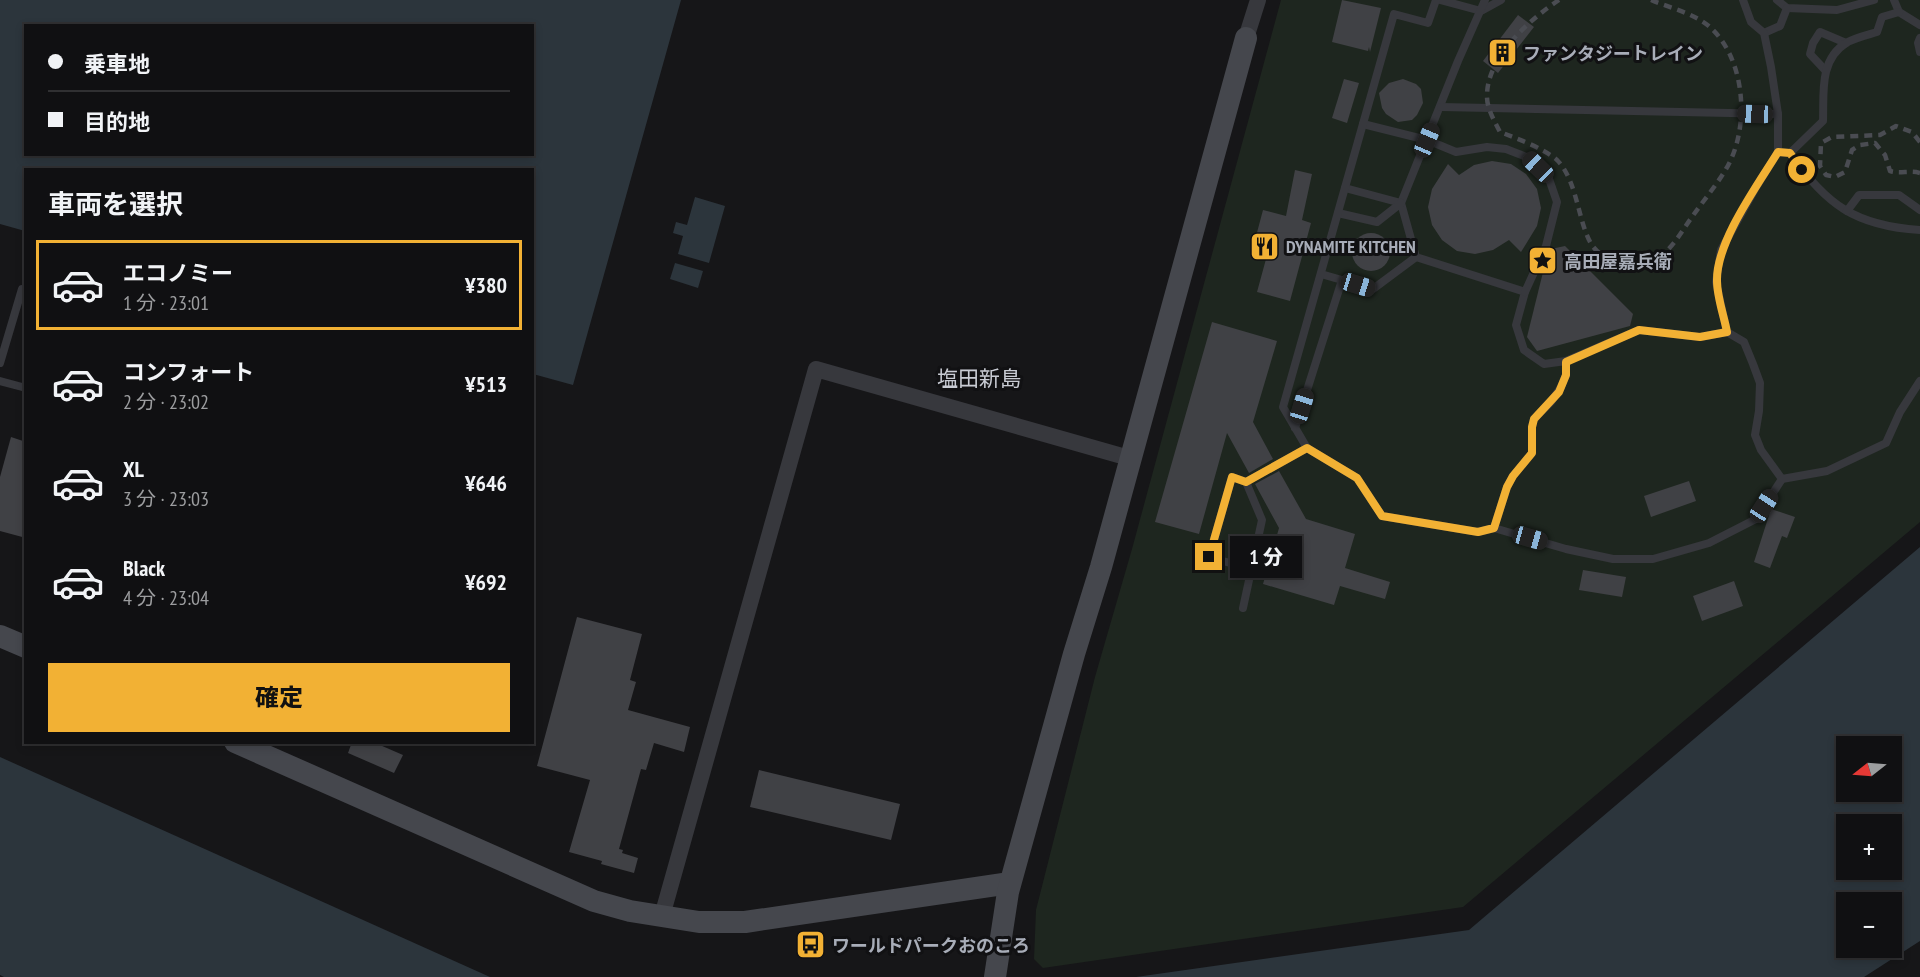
<!DOCTYPE html>
<html lang="ja">
<head>
<meta charset="utf-8">
<style>
  :root { --surface:#101012; --page:#19191b; --text:#f1f3f6; --muted:#9c9d9f; --line:#303032; --accent:#f2b134 }
  body { margin:0; font-family:"PT Sans Narrow","Noto Sans JP",sans-serif; background:var(--page); color:var(--text); height:100vh; display:flex; flex-direction:column; font-size:22px; white-space:nowrap }
  * { box-sizing:border-box; margin:0 }
  p { font-size:20px; color:var(--muted) }
  .icon { flex:none; width:33px; height:33px; fill:none; stroke:currentColor; stroke-width:2; stroke-linecap:round; stroke-linejoin:round }
  .map { position:relative; flex:1; overflow:hidden }
  .details { position:absolute; left:24px; top:168px; width:510px; height:576px; display:flex; flex-direction:column; background:var(--surface); border-radius:0px; box-shadow:0 3px 9px #0003,0 0 0 2px var(--line) }
  .details>* { flex:none }
  .hud { position:absolute; left:24px; top:24px; width:510px; height:132px; border-radius:0px; box-shadow:0 3px 9px #0003,0 0 0 2px var(--line); display:grid; align-content:center; height:132px; padding:0 24px; background:var(--surface) }
  .needle { width:39px; rotate:253deg }
  .controls { position:absolute; left:1836px; top:736px; display:grid; gap:12px }
  .controls a { display:grid; place-items:center; width:66px; height:66px; border-radius:0px; background:var(--surface); box-shadow:0 3px 9px #0003,0 0 0 2px var(--line); font-size:30px }
  .end { position:absolute; width:27px; height:27px; margin:-14px; border:8px solid #f2b134; background:#111; box-shadow:0 0 0 3px #111 }
  .from { border-radius:50% }
  .bubble { position:absolute; height:42px; border-radius:0px; background:var(--surface); box-shadow:0 3px 9px #0003,0 0 0 2px var(--line); font-size:20px; font-weight:800; line-height:42px; text-align:center }
  .car { position:absolute; width:18px; height:36px; margin:-18px -9px; border-radius:8px; box-shadow:0 0 4px 2px #0007; background:linear-gradient(#222 24%,#8ab4d8 0 40%,#222 0 76%,#8ab4d8 0 86%,#222 0) }
  .hud b { display:flex; align-items:center; gap:21px; height:57px; font-size:22px }
  .hud b+b { border-top:2px solid var(--line) }
  .hud i { width:15px; height:15px; background:var(--text) }
  ul { padding:0; list-style:none }
  li { display:flex; align-items:center; gap:18px; height:90px; margin:0 12px 9px; padding:0 12px; border:3px solid transparent; border-radius:0px }
  li div { flex:1 }
  li b { display:block; font-size:22px }
  li em { font-style:normal; font-weight:800 }
  li.active { border-color:var(--accent) }
  li>.icon { width:54px; height:54px; stroke-width:1.5 }
  h2 { padding:0 24px; font-size:27px; line-height:72px }
  .action { display:flex; gap:12px; margin-top:auto; padding:12px 24px }
  .action a { flex:1; height:69px; border-radius:0px; background:var(--accent); color:#111; font-size:24px; font-weight:800; line-height:69px; text-align:center }
  .map>svg:first-child { display:block }
  .green { fill:#1e261f }
  .water { fill:#2c353c; fill-rule:evenodd }
  .building { fill:#404145 }
  .lines { fill:none; stroke-linecap:round; stroke-linejoin:round }
  .lane { stroke:#37383d; stroke-width:8 }
  .street { stroke:#37383d; stroke-width:16 }
  .secondary { stroke:#45474d; stroke-width:22 }
  .rail { stroke:#4a4c52; stroke-width:4.5; stroke-dasharray:8 6; stroke-linecap:butt }
  .route { stroke:#f2b134; stroke-width:8 }
  .labels { text-anchor:middle; dominant-baseline:central; stroke-width:6; stroke-linejoin:round; paint-order:stroke }
  .poi-label { font-size:18px; font-weight:bold; fill:#a8adb8; stroke:#111113; text-anchor:start }
  .quarter-label { font-size:21px; fill:#c9ccd4; stroke:#111113 }
</style>
</head>
<body>
<div class="map">
<svg width="1920" height="977" viewBox="0 0 1920 977">
  <rect width="100%" height="100%" fill="#161618"/>
  <path class="green" d="M1281 0H1920V522L1463 907 1043 968 1034 959 1036 910 1095 677 1132 549Z"/>
  <g class="water">
    <path d="M0 0H681L573 385 533 374 532 170H26L25 231 0 224ZM26 26H532V154H26Z"/>
    <path d="M695 197 725 206 709 263 678 254 683 236 673 233 676 222 687 225Z"/>
    <path d="M675 263 703 271 698 288 670 279Z"/>
    <path d="M1920 547V941L1864 977H1136L1469 930ZM1846 747H1892V792H1846ZM1846 825H1892V870H1846ZM1846 903H1892V948H1846Z"/>
    <path d="M0 757 490 977H4L0 975Z"/>
  </g>
  <g class="building">
    <path d="M1342 0 1381 8 1370 52 1369 47 1368 51 1332 42Z"/>
    <path d="M1518 15 1534 27 1498 73 1483 61Z"/>
    <path d="M1344 79 1359 83 1347 123 1332 118Z"/>
    <path d="M1403 79 1416 84 1421 89 1423 103 1417 115 1412 120 1398 122 1386 114 1382 108 1379 93 1389 83Z"/>
    <path d="M1492 161 1511 164 1526 174 1537 189 1541 208 1537 226 1521 252 1509 240 1493 250 1475 254 1457 251 1442 240 1432 225 1428 207 1432 189 1448 164 1459 175 1474 165Z"/>
    <path d="M1295 170 1312 174 1302 220 1311 223 1290 301 1257 292 1266 259 1251 255 1263 210 1286 216Z"/>
    <circle cx="1371" cy="252" r="19"/>
    <path d="M1565 246 1633 314 1630 326 1537 351 1527 337 1545 264 1551 249Z"/>
    <path d="M1212 322 1277 341 1253 422 1273 459 1249 473 1227 433 1199 534 1155 522Z"/>
    <path d="M11 437 26 442V538L0 531V477Z"/>
    <path d="M1279 471 1306 519 1355 534 1345 568 1390 582 1385 599 1340 586 1334 605 1263 584 1279 528 1255 484Z"/>
    <path d="M1689 481 1696 501 1651 517 1644 496Z"/>
    <path d="M1771 509 1795 517 1787 538 1782 536 1770 568 1754 562Z"/>
    <path d="M1583 570 1626 577 1622 597 1579 590Z"/>
    <path d="M1734 581 1743 606 1702 621 1693 596Z"/>
    <path d="M577 617 642 634 630 680 636 682 628 710 690 727 684 752 654 743 646 770 641 769 619 849 623 850 622 853 638 858 634 873 601 864 602 861 569 852 590 780 537 766Z"/>
    <path d="M352 742H373L403 755 394 773 348 753Z"/>
    <path d="M759 770 900 804 891 840 750 807Z"/>
  </g>
  <g class="lines">
    <g class="lane">
      <path d="M1440 0 1481 11 1501 0"/>
      <path d="M1485 0 1458 61 1401 203 1416 257 1525 292 1516 325 1524 350 1544 364 1566 361 1639 330 1700 337 1727 332 1744 342 1753 364 1760 383 1759 411 1755 435 1761 450 1782 479"/>
      <path d="M1777 0 1787 8 1837 10 1874 0"/>
      <path d="M1894 0 1899 12 1920 25"/>
      <path d="M1764 33 1780 26 1787 8"/>
      <path d="M1920 38 1918 43 1920 52"/>
      <path d="M1825 70 1810 54 1813 43 1820 32 1846 43"/>
      <path d="M1441 107 1778 114"/>
      <path d="M1363 124 1427 140 1456 152 1487 147 1506 149 1529 158 1548 176 1557 202 1546 246 1525 292"/>
      <path d="M1778 152 1790 153C1826 205 1856 226 1920 230"/>
      <path d="M1790 153 1823 121C1824 93 1819 60 1846 43 1854 38 1867 35 1877 32L1882 17 1899 12"/>
      <path d="M1345 188 1401 203"/>
      <path d="M1847 211 1859 195H1899L1920 210"/>
      <path d="M1338 213 1377 222 1401 203"/>
      <path d="M1321 274 1373 289 1416 257"/>
      <path d="M1727 332 1716 282 1721 250 1755 189 1778 152V114L1771 67 1764 33 1751 22 1743 0"/>
      <path d="M0 363 22 289"/>
      <path d="M0 381 26 388"/>
      <path d="M1295 428 1342 280"/>
      <path d="M1307 448 1283 407 1394 14 1428 23 1436 0"/>
      <path d="M1246 482 1232 477 1209 557 1251 569"/>
      <path d="M1494 528 1507 487 1513 476 1532 453V427L1534 419 1551 402 1561 387 1566 375V361"/>
      <path d="M1243 608 1262 520 1246 482 1307 448 1357 478 1382 516 1478 532 1494 528 1566 549 1613 559H1653L1709 543 1756 519 1782 479 1827 471 1886 443 1900 412 1920 381"/>
    </g>
    <g class="street">
      <path d="M1246 38 1258 0"/>
      <path d="M662 916 816 369 1129 458"/>
    </g>
    <g class="secondary">
      <path d="M0 636 26 647"/>
      <path d="M235 742 594 901 630 911 699 922H745L1010 883"/>
      <path d="M995 977 1008 892 1074 654 1101 567 1246 38"/>
    </g>
    <g class="rail">
      <path d="M1559 0C1529 20 1486 58 1487 97 1487 109 1495 122 1500 132 1516 138 1545 149 1557 160 1580 183 1578 234 1597 251 1606 259 1620 261 1631 263 1663 268 1676 239 1692 217 1703 201 1716 186 1726 169 1750 129 1746 62 1712 29 1697 14 1670 8 1651 0"/>
      <path d="M1920 142 1912 132 1896 126 1880 135 1832 137 1821 143 1820 166 1826 175 1835 177 1845 172 1852 150 1860 145 1875 143 1885 155 1890 171C1901 174 1909 170 1920 173"/>
    </g>
  </g>
  <g class="lines">
    <path class="route" d="M1209 557 1232 477 1246 482 1307 448 1357 478 1382 516 1478 532 1494 528 1507 487 1513 476 1532 453V427L1534 419 1559 392 1566 375V362L1639 330 1700 337 1727 332C1724 316 1717 297 1717 281 1716 242 1757 186 1778 152L1790 153 1802 170"/>
  </g>
  <defs>
    <symbol id="building-square" viewBox="-11 -11 22 22"><rect x="-9" y="-9" width="18" height="18" rx="4" fill="#f2b134" stroke="#111113"/><path d="M-4-6H4V6H1V3H-1V6H-4ZM-2.5-4.3h1.7v1.8h-1.7ZM.8-4.3h1.7v1.8H.8ZM-2.5-1h1.7V.8h-1.7ZM.8-1h1.7V.8H.8Z" fill="#111"/></symbol>
    <symbol id="restaurant-square" viewBox="-11 -11 22 22"><rect x="-9" y="-9" width="18" height="18" rx="4" fill="#f2b134" stroke="#111113"/><path d="M-5-6h1v4h1v-4h1v4h1v-4h1v5L-1.5 .5V6h-2V.5L-5-1ZM5-6V6H3V1.5H1.5Q1.5-4 5-6Z" fill="#111"/></symbol>
    <symbol id="sight-square" viewBox="-11 -11 22 22"><rect x="-9" y="-9" width="18" height="18" rx="4" fill="#f2b134" stroke="#111113"/><path d="M0-6L1.8-2.2L6-1.7L2.9 1.2L3.7 5.4L0 3.3L-3.7 5.4L-2.9 1.2L-6-1.7L-1.8-2.2Z" fill="#111"/></symbol>
    <symbol id="bus-square" viewBox="-11 -11 22 22"><rect x="-9" y="-9" width="18" height="18" rx="4" fill="#f2b134" stroke="#111113"/><path d="M-5-6H5V4H4V6H2V4H-2V6H-4V4H-5ZM-3.5-4V0h7V-4ZM-3.5 1.2v1.5H-2V1.2ZM2 1.2v1.5H3.5V1.2Z" fill="#111"/></symbol>
  </defs>
  <g fill-rule="evenodd">
    <use href="#building-square" x="1486" y="36" width="33" height="33"/>
    <use href="#restaurant-square" x="1248" y="230" width="33" height="33"/>
    <use href="#sight-square" x="1526" y="244" width="33" height="33"/>
    <use href="#bus-square" x="794" y="928" width="33" height="33"/>
  </g>
  <g class="labels">
    <g class="poi-label">
      <text x="1523" y="53">ファンタジートレイン</text>
      <text x="1286" y="246">DYNAMITE KITCHEN</text>
      <text x="1564" y="261">高田屋嘉兵衛</text>
      <text x="832" y="945">ワールドパークおのころ</text>
    </g>
    <g class="quarter-label">
      <text x="979" y="378">塩田新島</text>
    </g>
  </g>
</svg>
<div class="controls">
<a><svg class="needle" viewBox="-14 -14 28 28"><path d="M0-13l5 13h-10z" fill="#e53935"/><path d="M0 13l5-13h-10z" fill="#9c9d9f"/></svg></a>
<a>+</a>
<a>−</a>
</div>
<i class="end from" style="left:1802px;top:170px"></i>
<i class="end" style="left:1209px;top:557px"></i>
<div class="bubble" style="left:1230px;top:536px;width:72px">1 分</div>
<i class="car" style="left:1755px;top:114px;rotate:272deg"></i>
<i class="car" style="left:1427px;top:140px;rotate:23deg"></i>
<i class="car" style="left:1538px;top:167px;rotate:314deg"></i>
<i class="car" style="left:1358px;top:285px;rotate:107deg"></i>
<i class="car" style="left:1302px;top:406px;rotate:17deg"></i>
<i class="car" style="left:1764px;top:506px;rotate:33deg"></i>
<i class="car" style="left:1530px;top:538px;rotate:106deg"></i>
<div class="hud">
<b><i class="from"></i>乗車地</b>
<b><i></i>目的地</b>
</div>
<section class="details">
<h2>車両を選択</h2>
<ul>
<li class="active"><svg class="icon" aria-label="car" viewBox="0 0 24 24"><path d="M5 17H2v-5l4-1 3-4h7l3 4 3 1v5h-3M9 17h6M6 11h13"/><circle cx="7" cy="17" r="2"/><circle cx="17" cy="17" r="2"/></svg><div><b>エコノミー</b><p>1 分 · 23:01</p></div><em>¥380</em></li>
<li><svg class="icon" aria-label="car" viewBox="0 0 24 24"><path d="M5 17H2v-5l4-1 3-4h7l3 4 3 1v5h-3M9 17h6M6 11h13"/><circle cx="7" cy="17" r="2"/><circle cx="17" cy="17" r="2"/></svg><div><b>コンフォート</b><p>2 分 · 23:02</p></div><em>¥513</em></li>
<li><svg class="icon" aria-label="car" viewBox="0 0 24 24"><path d="M5 17H2v-5l4-1 3-4h7l3 4 3 1v5h-3M9 17h6M6 11h13"/><circle cx="7" cy="17" r="2"/><circle cx="17" cy="17" r="2"/></svg><div><b>XL</b><p>3 分 · 23:03</p></div><em>¥646</em></li>
<li><svg class="icon" aria-label="car" viewBox="0 0 24 24"><path d="M5 17H2v-5l4-1 3-4h7l3 4 3 1v5h-3M9 17h6M6 11h13"/><circle cx="7" cy="17" r="2"/><circle cx="17" cy="17" r="2"/></svg><div><b>Black</b><p>4 分 · 23:04</p></div><em>¥692</em></li>
</ul>
<div class="action"><a>確定</a></div>
</section>
</div>
</body>
</html>
